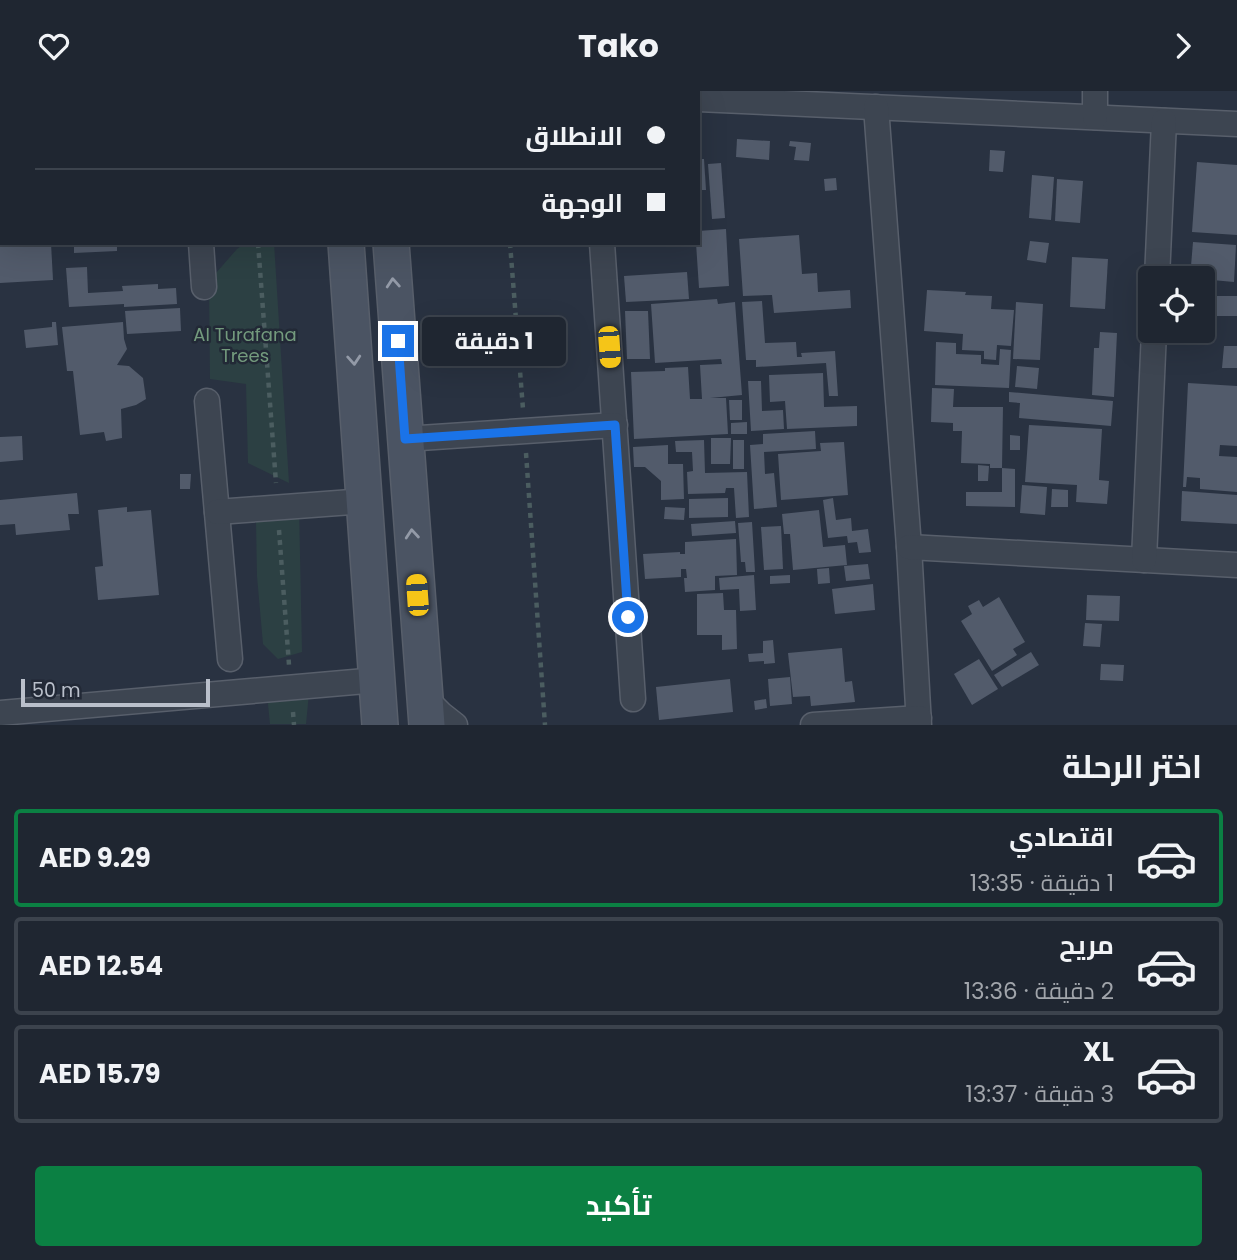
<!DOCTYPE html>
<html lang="ar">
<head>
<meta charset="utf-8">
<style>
  :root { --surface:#1f2631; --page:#272e39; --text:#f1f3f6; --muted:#a1a5ab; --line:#3c434d; --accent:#0b8043 }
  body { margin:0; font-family:Poppins,Cairo,sans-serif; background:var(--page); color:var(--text); direction:rtl; height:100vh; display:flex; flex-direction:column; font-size:26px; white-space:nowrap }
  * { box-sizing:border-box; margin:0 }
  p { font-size:23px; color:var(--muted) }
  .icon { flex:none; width:38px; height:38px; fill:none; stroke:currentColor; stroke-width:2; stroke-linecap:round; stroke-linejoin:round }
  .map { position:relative; height:634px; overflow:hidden; direction:ltr }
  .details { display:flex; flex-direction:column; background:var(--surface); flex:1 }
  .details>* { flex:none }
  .hud { position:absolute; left:0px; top:0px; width:700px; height:154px; box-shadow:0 7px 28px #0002,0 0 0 2px var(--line); direction:rtl; display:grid; align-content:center; height:154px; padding:0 35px; background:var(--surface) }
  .tools { position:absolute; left:1138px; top:175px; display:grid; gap:14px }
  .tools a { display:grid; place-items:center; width:77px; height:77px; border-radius:7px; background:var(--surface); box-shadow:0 7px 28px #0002,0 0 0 2px var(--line); font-size:35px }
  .scale { position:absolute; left:21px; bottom:18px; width:189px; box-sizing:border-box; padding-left:7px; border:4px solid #bac0cb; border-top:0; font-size:19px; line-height:24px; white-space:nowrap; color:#bac0cb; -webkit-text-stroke:5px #222936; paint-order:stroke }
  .end { position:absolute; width:32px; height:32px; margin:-16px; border:9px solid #1a73e8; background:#fff; box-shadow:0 0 0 4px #fff }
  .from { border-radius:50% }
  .bubble { position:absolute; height:49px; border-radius:7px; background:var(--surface); box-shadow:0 7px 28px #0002,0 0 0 2px var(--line); font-size:23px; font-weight:700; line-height:49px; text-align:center; direction:rtl }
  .car { position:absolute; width:21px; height:42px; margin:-21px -10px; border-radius:9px; box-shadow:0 0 5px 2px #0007; background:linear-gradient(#f5c518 24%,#345 0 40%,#f5c518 0 76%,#345 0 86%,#f5c518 0) }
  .hud b { display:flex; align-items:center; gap:24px; height:66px; font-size:26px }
  .hud b+b { border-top:2px solid var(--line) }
  .hud i { width:18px; height:18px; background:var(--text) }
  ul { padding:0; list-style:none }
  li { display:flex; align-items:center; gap:21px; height:98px; margin:0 14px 10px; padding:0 21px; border:4px solid var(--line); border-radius:7px }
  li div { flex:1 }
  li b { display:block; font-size:26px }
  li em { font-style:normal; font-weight:700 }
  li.selected { border-color:var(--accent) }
  li>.icon { width:63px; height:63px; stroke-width:1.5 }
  h2 { padding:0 35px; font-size:32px; line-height:84px }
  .primary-button { display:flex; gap:14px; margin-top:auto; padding:14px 35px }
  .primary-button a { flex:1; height:80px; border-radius:7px; background:var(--accent); color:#fff; font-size:28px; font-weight:700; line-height:80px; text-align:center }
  header { display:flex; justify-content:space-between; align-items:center; height:91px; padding:0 35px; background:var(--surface); font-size:32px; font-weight:700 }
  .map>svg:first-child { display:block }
  .green { fill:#2c4043 }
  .building { fill:#525b6b }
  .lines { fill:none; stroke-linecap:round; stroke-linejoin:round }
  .minor-casing { stroke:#585f6b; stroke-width:27 }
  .secondary-casing { stroke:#585f6b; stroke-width:38 }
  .path { stroke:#4b5d60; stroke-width:4.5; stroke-dasharray:5 5; stroke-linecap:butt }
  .minor { stroke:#3d4551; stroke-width:24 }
  .secondary { stroke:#4b5463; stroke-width:35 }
  .oneway { stroke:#939aa7 }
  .route { stroke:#1a73e8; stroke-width:9 }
  .labels { text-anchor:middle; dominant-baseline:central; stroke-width:5; stroke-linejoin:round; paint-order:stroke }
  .park-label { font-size:18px; fill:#739a7d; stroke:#222936 }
</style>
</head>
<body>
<header><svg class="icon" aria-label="forward" viewBox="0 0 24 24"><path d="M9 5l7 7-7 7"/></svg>Tako<svg class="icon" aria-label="heart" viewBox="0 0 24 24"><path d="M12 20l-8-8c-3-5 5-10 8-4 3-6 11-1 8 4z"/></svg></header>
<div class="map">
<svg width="1237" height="634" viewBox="0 0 1237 634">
  <rect width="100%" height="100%" fill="#293241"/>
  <g class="green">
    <path d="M245 152H274L289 392 248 372 246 293 210 288 209 190 237 158Z"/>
    <path d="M299 415 302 561 278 568 263 553 257 485 256 430Z"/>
    <path d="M310 592 306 633H270L267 603Z"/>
  </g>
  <g class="building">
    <path d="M737 48 770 50 769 69 736 66Z"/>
    <path d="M790 50 811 52 809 70 794 69 796 56 789 55Z"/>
    <path d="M990 59 1005 60 1003 81 989 80Z"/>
    <path d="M698 68H704L706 99H698Z"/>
    <path d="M1197 71 1237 74V144L1192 141Z"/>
    <path d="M721 72 725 127 712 128 708 73Z"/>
    <path d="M1032 84 1054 86 1051 129 1029 127Z"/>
    <path d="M836 87 837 99 825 100 824 88Z"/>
    <path d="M1057 88 1083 90 1080 132 1055 130Z"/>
    <path d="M726 138 729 195 699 197 696 152H698V140Z"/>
    <path d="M799 144 802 183 817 182 818 201 850 199 851 217 774 222 772 204 743 205 739 148Z"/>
    <path d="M1030 150 1049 152 1046 172 1027 169Z"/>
    <path d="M1193 151 1236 154 1234 191 1190 187Z"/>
    <path d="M0 152H51L53 189 0 192Z"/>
    <path d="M74 152H117V160L74 162Z"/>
    <path d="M1072 166 1108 168 1105 218 1070 216Z"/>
    <path d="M87 176 88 202 123 200 122 195 158 193V198L176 197 177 213 124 216V213L69 216 66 177Z"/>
    <path d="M687 181 689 208 626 211 624 185Z"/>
    <path d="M927 199 966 201 965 204 992 205 991 218 1014 219 1011 255 997 254 996 269 984 268V260L962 259 963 243 924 240Z"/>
    <rect x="1204" y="205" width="33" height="20"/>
    <path d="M717 208 718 213 735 211 742 304 710 307H726L728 343 634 348 631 281 665 280V277L688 276 690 308H702L700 274 722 273 721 268 655 272 651 213Z"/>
    <path d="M762 210 765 252 796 251 797 266H802L801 262 835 260 838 305H829L826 272 756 276V269H746L742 211Z"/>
    <path d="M1016 211 1043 213 1040 269 1013 268Z"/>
    <path d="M180 217 181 240 127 243 125 220Z"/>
    <path d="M625 220H648L650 268H627Z"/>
    <path d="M52 231H56L58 254 26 257 24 239 52 236Z"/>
    <path d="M123 231 124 248 127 258 117 274 129 275 143 287 146 308 136 314 121 318 122 347 106 350 104 341 80 344 73 280H67L62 236Z"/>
    <path d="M1100 241 1117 242 1114 306 1092 304 1094 257H1099Z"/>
    <path d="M936 251 956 252V263L981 264V273L999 274 1000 258 1011 259 1009 297 935 294Z"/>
    <path d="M1224 255H1237V277H1222Z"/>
    <path d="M1017 275 1039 277 1037 298 1015 296Z"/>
    <path d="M823 282 824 316 857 315V335L787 338 785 310 770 311 769 284Z"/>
    <path d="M748 290H761L762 320 783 319 784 338 751 340Z"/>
    <path d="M1188 292 1237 295V355L1220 354 1219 365 1237 366V401L1200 398V387L1187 386 1186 396H1183Z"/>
    <path d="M932 297 954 298 953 316H1003L1002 377H990V373L961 372 962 340H953V332L931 331Z"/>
    <path d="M1009 301 1113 310 1111 335 1019 327 1020 312 1009 311Z"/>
    <path d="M729 309H742V329H730Z"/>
    <path d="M747 331V343H731V332Z"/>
    <path d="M1029 334 1102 338 1099 389 1109 390 1107 413 1076 411 1077 394 1025 391Z"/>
    <path d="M815 340 816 358 764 361 765 383 774 382 777 416 754 418 750 354 763 353V343Z"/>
    <path d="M1010 344 1020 345V359H1010Z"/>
    <path d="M22 345 23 369 0 371V346Z"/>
    <path d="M711 347H731L730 373H711Z"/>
    <path d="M704 349 705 382 747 381 749 426 736 427 734 397H726L725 402 688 403 687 381 693 380 692 361H676L675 350Z"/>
    <rect x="733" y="349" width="11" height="29"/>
    <path d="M844 351 848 404 781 409 778 363 821 360 820 352Z"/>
    <path d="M668 354V373H683L684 408 661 409V390L645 376H634L633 356Z"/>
    <path d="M978 374 989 375 988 390H978Z"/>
    <path d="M1002 377 1015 378V416L966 415V401H1002Z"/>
    <path d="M180 383H191L190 398H180Z"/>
    <path d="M1022 394 1047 396 1045 424 1020 422Z"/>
    <path d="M1052 398 1068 399V416H1051Z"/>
    <path d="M1182 400 1237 404V433L1181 430Z"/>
    <path d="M77 402 79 423H68L70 439 16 444 15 433 0 434V409Z"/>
    <path d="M728 407V426L689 427V408Z"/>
    <path d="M833 407 836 429 851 427 852 440 868 438 871 461 859 462 857 451 848 452 847 445 828 447 823 409Z"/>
    <path d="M127 416V421L151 419 159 504 98 509 95 476 103 475 98 419Z"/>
    <path d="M665 416 685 417 684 429 664 428Z"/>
    <path d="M819 419 823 456 845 454 847 474 793 479 790 443H784L782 423Z"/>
    <path d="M735 430 736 442 692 445 691 433Z"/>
    <path d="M752 431 755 481H746L745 471H741L738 432Z"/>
    <path d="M781 435 783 478 764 479 761 436Z"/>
    <path d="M736 448 737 484 715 485V499L685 501 684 487H687L686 478H681V486L645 488 643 463 680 461V463H685V451Z"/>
    <path d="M868 473 870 488 846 490 844 475Z"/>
    <path d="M829 477 830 492 818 493 817 478Z"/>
    <path d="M754 484 756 519 740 520 739 498 720 499 719 487Z"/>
    <path d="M790 484V492L770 493V485Z"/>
    <path d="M873 493 875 519 835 523 832 498Z"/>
    <path d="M723 502 724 519H736L737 558 722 559V544H697V503Z"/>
    <path d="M1087 504 1120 505 1119 530 1086 529Z"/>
    <path d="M999 506 1025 551 1013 558 1017 564 992 580 961 530 972 523 968 515 979 509 983 516Z"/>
    <path d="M1085 532 1102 533 1100 556 1083 555Z"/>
    <path d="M773 549 775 572 764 573V570L749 571 748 563 763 562V550Z"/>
    <path d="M842 557 845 591 852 590 855 611 811 615 810 605 793 606 788 562Z"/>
    <path d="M1031 561 1039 574 1002 596 994 584Z"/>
    <path d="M979 568 998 598 972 614 954 583Z"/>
    <path d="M1101 573 1124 574 1123 590 1100 589Z"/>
    <path d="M790 586 792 613 770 615 768 588Z"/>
    <path d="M730 588 733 621 659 629 656 596Z"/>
    <path d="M766 608 767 617 755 619 754 610Z"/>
  </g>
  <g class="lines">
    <defs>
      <g id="minor">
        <path d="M412 0 416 2"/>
        <path d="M698 8 1237 33"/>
        <path d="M876 16 909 456 919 634"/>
        <path d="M1095 26V0"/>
        <path d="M201 152 204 196"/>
        <path d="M602 152 633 608"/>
        <path d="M1157 187 1164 30"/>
        <path d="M207 310 230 568"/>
        <path d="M405 348 615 334"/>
        <path d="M217 421 365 410"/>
        <path d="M909 456 1237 474"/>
        <path d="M1144 469 1154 240"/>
        <path d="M425 607 441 623 455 634"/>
        <path d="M0 622 377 589"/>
        <path d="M813 634 919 627"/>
      </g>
      <g id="secondary">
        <path d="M334 0V2"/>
        <path d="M379 0V2"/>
        <path d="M346 152 380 634"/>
        <path d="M391 152 427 634"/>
      </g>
    </defs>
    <use href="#minor" class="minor-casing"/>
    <use href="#secondary" class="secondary-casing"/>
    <g class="path">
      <path d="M247 0V2"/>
      <path d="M498 0V2"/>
      <path d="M0 28H2"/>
      <path d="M258 152 276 392"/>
      <path d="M510 152 523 318"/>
      <path d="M526 362 545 634"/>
      <path d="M279 439 289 574"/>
      <path d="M293 621 294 634"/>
    </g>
    <use href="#minor" class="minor"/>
    <use href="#secondary" class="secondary"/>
  </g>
  <defs><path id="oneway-chevron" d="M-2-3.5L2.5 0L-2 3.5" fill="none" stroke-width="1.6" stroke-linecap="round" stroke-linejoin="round" transform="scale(1.75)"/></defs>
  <g class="oneway">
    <use href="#oneway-chevron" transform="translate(393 192) rotate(-94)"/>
    <use href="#oneway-chevron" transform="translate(354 269) rotate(86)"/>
    <use href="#oneway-chevron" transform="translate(412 443) rotate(-95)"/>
  </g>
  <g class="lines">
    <path class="route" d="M398 250 405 348 615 334 628 526"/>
  </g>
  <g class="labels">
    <g class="park-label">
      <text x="245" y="243">Al Turafana<tspan x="245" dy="21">Trees</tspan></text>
    </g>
  </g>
</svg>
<div class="tools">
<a><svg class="icon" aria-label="locate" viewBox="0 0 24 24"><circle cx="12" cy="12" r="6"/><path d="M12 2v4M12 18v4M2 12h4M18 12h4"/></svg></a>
</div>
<div class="scale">50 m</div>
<i class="end from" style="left:628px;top:526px"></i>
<i class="end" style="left:398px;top:250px"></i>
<div class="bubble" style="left:422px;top:226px;width:144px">1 دقيقة</div>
<i class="car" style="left:609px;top:256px;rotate:176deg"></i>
<i class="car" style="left:417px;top:504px;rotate:356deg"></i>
<div class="hud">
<b><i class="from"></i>الانطلاق</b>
<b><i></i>الوجهة</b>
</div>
</div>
<section class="details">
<h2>اختر الرحلة</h2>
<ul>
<li class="selected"><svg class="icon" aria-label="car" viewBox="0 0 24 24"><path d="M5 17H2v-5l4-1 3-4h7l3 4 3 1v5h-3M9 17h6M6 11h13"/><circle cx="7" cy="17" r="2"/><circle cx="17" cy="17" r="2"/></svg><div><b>اقتصادي</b><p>1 دقيقة · 13:35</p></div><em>AED 9.29</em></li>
<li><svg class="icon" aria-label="car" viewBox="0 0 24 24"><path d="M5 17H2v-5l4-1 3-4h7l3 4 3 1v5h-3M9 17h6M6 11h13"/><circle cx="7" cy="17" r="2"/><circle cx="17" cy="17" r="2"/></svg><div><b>مريح</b><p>2 دقيقة · 13:36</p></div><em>AED 12.54</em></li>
<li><svg class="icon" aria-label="car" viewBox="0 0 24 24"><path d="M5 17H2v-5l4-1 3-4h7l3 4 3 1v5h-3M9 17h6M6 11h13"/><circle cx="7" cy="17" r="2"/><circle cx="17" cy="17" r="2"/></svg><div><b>XL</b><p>3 دقيقة · 13:37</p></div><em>AED 15.79</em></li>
</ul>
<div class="primary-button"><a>تأكيد</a></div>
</section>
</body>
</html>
